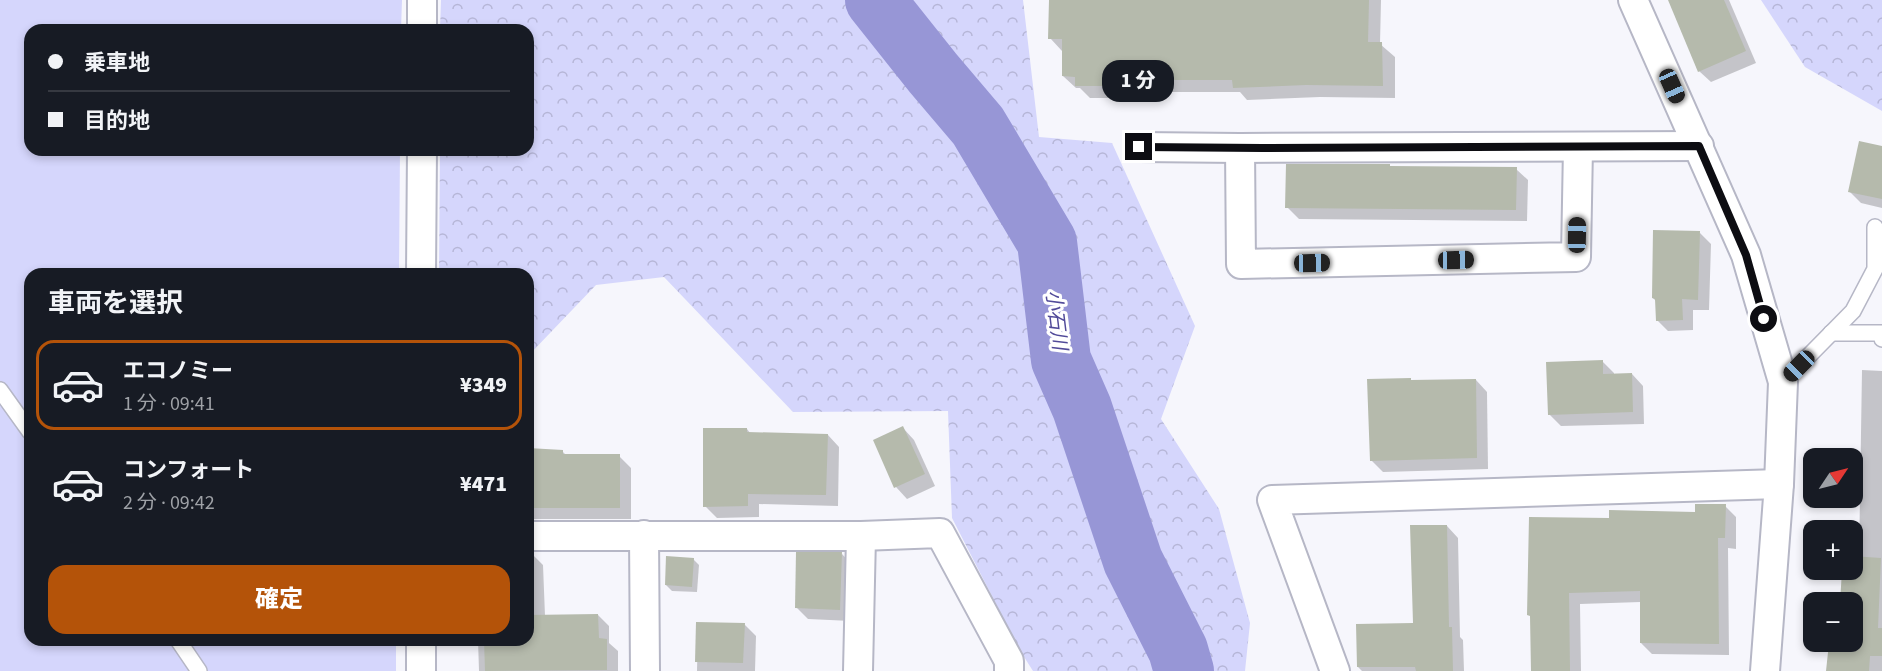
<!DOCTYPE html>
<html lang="ja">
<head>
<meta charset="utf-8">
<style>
  :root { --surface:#171b24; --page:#242831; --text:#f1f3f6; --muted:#9ea1a6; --line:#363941; --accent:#b45309 }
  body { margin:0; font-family:"Source Sans 3","Noto Sans JP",sans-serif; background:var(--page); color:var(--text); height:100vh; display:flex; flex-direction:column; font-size:22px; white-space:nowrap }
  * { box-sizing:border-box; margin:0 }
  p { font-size:20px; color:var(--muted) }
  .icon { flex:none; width:33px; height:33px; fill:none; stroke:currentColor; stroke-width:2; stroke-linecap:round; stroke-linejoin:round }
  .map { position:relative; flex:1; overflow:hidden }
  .sheet { position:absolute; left:24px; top:268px; width:510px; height:378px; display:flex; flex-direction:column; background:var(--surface); border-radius:18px; box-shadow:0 3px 9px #0003 }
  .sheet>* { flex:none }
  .top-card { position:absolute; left:24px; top:24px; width:510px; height:132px; border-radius:18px; box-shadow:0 3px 9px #0003; display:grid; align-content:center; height:132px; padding:0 24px; background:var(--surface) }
  .needle { width:39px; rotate:55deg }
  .fabs { position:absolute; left:1803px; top:448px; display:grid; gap:12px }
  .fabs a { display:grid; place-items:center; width:60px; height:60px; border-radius:12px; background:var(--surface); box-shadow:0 3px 9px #0003; font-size:30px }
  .end { position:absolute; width:27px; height:27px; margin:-14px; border:8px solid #0d0d12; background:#fff; box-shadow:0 0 0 3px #fff }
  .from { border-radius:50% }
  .bubble { position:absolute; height:42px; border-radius:18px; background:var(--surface); box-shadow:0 3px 9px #0003; font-size:20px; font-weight:800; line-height:42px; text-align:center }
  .car { position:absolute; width:18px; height:36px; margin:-18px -9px; border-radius:8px; box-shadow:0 0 4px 2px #0007; background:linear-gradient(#222 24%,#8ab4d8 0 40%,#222 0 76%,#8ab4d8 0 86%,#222 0) }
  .top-card b { display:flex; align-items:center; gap:21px; height:57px; font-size:22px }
  .top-card b+b { border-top:2px solid var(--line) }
  .top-card i { width:15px; height:15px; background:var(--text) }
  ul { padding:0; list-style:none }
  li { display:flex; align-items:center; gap:18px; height:90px; margin:0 12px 9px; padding:0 12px; border:3px solid transparent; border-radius:18px }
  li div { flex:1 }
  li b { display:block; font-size:22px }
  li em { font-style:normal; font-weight:800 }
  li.active { border-color:var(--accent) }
  li>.icon { width:54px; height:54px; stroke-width:1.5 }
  h2 { padding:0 24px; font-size:27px; line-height:72px }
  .primary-button { display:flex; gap:12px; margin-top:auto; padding:12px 24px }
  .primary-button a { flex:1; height:69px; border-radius:18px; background:var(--accent); color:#fff; font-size:24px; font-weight:800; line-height:69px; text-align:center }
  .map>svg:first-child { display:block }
  .forest { fill:url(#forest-crowns) }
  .park { fill:#d5d6fc }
  .shadow { fill:#0003 }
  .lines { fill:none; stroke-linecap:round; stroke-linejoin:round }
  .river { stroke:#9796d6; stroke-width:60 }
  .building { fill:#b5baac }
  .lane-casing { stroke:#b6b7c6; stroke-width:18 }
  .street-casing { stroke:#b6b7c6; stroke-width:32 }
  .lane { stroke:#fff; stroke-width:15 }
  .street { stroke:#fff; stroke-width:28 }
  .route { stroke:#0d0d12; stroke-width:8 }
  .labels { text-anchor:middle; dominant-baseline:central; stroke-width:6; stroke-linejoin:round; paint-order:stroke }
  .water-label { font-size:20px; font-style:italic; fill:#514a99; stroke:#fff }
</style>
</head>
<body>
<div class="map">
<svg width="1882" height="671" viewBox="0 0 1882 671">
  <defs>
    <pattern id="forest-crowns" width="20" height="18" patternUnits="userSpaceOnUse" patternTransform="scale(1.5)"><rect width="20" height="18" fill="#d5d6fc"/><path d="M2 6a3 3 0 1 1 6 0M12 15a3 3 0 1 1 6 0" fill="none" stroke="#b6b6d7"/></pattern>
  </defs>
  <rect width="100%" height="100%" fill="#f6f6fc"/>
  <g class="forest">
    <path d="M441 0H1023L1039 137 1112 143 1195 326 1161 419 1219 509 1250 623 1245 671H1033L1019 649 952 518 948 411 793 412 664 277 596 285 528 356V274H439L440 150H528V30H440Z"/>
    <path d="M1761 0H1882V111L1805 67Z"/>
  </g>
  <path class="park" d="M0 0H402L401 30H30V150H400L399 274H30V640L396 641V671H0Z"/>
  <g class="shadow">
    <path d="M1050 0H1381L1380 44 1395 57V98L1320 97 1247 100 1240 92H1149V98H1090L1080 88H1076L1063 76 1062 51 1050 38Z"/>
    <path d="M1670 0H1729L1756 63 1711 82 1699 71Z"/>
    <path d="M1882 148V208L1861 203 1849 191Z"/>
    <path d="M1391 167 1516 169 1528 180 1527 221 1299 219 1287 207Z"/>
    <path d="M1700 233 1711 244 1709 310H1693V330L1668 331 1657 320 1656 301 1653 298Z"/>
    <path d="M1602 361 1614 373V375L1632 374 1643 386 1644 424 1561 426 1549 414Z"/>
    <path d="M1862 370 1882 371V671H1828L1839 642H1852V603H1841L1843 570H1852L1859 558Z"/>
    <path d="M1476 380 1487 392 1488 469 1383 472 1371 460 1413 382Z"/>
    <path d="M903 428 914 440 935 486 907 499 896 487 875 441Z"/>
    <path d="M747 429 750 433 828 435 839 447 838 506 759 504V517L717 518 705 506Z"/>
    <path d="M528 450 562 451 567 456H619L631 468V519H534L528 513Z"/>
    <path d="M1725 506 1736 517V549L1728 548 1729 655 1652 654 1641 643V602L1580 604 1581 671H1533L1532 618 1610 519 1696 513Z"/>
    <path d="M1447 526 1458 538 1460 637 1463 640 1464 671H1362L1358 667 1414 625Z"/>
    <path d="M528 554H532L543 565 545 616 598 615 609 626V643L618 651V671H479L478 640H528Z"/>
    <path d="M842 554 853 566 851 621 808 619 796 607Z"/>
    <path d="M693 559 699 565 697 592 672 591 666 585Z"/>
    <path d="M698 623 744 624 756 636 755 671H697Z"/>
  </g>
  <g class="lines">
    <path class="river" d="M875 0 933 73 978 126 1047 242 1061 360 1082 408 1133 561 1178 650 1184 671"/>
  </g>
  <g class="building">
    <path d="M1049 0H1369L1368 42H1382L1383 86 1306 85 1233 88 1232 80H1137V86H1075V77L1062 76V39H1048Z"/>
    <path d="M1668 0H1724L1746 51 1698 72Z"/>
    <path d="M1859 141 1882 146V199L1848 192Z"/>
    <path d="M1286 164H1390V166L1517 167 1516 210 1285 208Z"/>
    <path d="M1653 230 1700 231 1698 300 1682 299 1683 320 1656 321 1655 299 1652 298Z"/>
    <path d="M1603 360V374L1632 373 1633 412 1548 415 1546 362Z"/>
    <path d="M1411 378V380L1476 379 1477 458 1370 461 1367 379Z"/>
    <path d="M903 426 925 474 894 488 873 440Z"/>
    <path d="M703 428H747V432L828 434 826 495 748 494V506L703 507Z"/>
    <path d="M528 448 563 450V454H620V508H528Z"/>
    <path d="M1695 504H1726L1725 538H1718L1719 644 1640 643V591L1569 593 1570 671H1531L1530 616 1527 615 1529 517 1609 518V510L1695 512Z"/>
    <path d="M1410 525H1447L1449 627H1452L1453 671H1416L1415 667H1357L1356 624 1413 623Z"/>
    <path d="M796 552H842L840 610 795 608Z"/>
    <path d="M666 556 694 558 692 587 665 585Z"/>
    <path d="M1852 556 1881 558 1878 628H1882V656H1870L1869 671H1826L1829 643 1852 642V603H1840L1842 570H1852Z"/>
    <path d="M598 614 599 638 607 639V670L485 671 484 640H528V615Z"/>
    <path d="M696 622 745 623 743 663 695 662Z"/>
  </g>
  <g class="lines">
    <defs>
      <g id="lane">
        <path d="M1831 333H1881L1882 339"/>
        <path d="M1783 382 1853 311 1875 269V227"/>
        <path d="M0 390 30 432"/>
        <path d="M178 640 199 671"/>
      </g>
      <g id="street">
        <path d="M1633 0 1746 255 1783 382 1779 484 1765 671"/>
        <path d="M422 30V0"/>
        <path d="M1139 147 1240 148 1699 146"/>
        <path d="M1240 148 1241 264 1576 257 1578 147"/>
        <path d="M421 274 422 150"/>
        <path d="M644 535 645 671"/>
        <path d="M528 536H861L940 533 1009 661V671"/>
        <path d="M421 640V671"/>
        <path d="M858 671 861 536"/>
        <path d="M1335 671 1272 500 1779 484"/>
      </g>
    </defs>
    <use href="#lane" class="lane-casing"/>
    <use href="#street" class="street-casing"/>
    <use href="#lane" class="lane"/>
    <use href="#street" class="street"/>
  </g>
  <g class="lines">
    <path class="route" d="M1139 147 1262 148 1699 146 1746 255 1764 319"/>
  </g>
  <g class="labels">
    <g class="water-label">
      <text transform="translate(1056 320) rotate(83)">小石川</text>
    </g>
  </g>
</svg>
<div class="fabs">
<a><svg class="needle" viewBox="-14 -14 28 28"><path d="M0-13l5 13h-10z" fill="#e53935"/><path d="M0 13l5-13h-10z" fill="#9ea1a6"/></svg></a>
<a>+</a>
<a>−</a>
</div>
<i class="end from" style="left:1764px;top:319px"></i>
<i class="end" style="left:1139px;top:147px"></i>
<div class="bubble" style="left:1102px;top:60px;width:72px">1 分</div>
<i class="car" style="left:1672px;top:86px;rotate:156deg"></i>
<i class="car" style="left:1577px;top:235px;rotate:1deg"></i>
<i class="car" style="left:1456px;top:260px;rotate:89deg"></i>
<i class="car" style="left:1312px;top:263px;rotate:89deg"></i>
<i class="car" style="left:1799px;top:366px;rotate:225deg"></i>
<div class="top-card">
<b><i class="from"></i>乗車地</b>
<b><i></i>目的地</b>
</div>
<section class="sheet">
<h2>車両を選択</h2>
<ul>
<li class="active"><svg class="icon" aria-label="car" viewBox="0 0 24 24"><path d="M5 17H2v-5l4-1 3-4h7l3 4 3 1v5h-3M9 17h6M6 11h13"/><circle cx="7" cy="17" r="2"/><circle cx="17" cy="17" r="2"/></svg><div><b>エコノミー</b><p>1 分 · 09:41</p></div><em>¥349</em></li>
<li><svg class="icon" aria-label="car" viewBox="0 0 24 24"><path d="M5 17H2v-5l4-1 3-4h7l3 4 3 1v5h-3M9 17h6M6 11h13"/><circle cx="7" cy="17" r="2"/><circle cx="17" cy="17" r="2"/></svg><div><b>コンフォート</b><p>2 分 · 09:42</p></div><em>¥471</em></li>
</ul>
<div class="primary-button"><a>確定</a></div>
</section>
</div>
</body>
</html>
